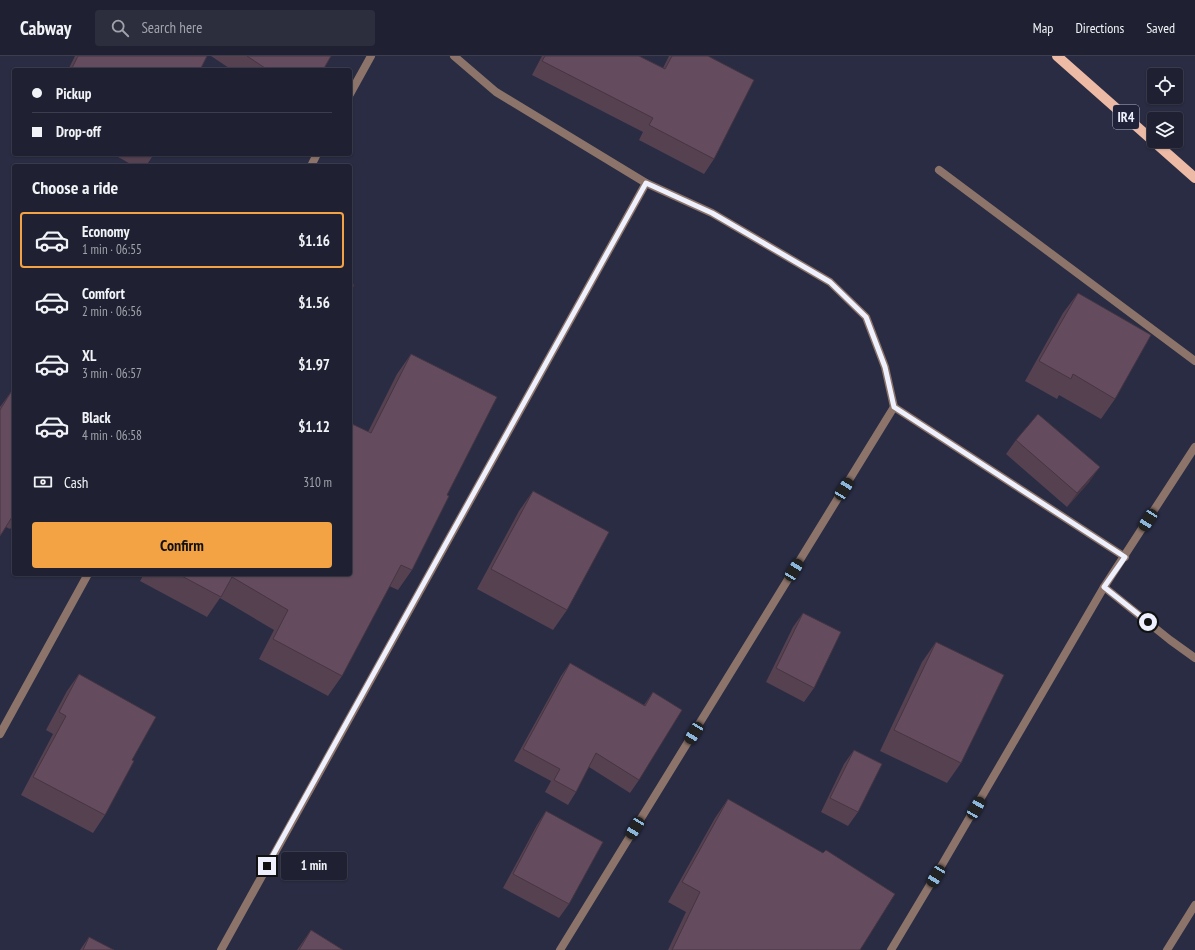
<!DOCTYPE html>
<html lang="en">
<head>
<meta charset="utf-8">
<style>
  :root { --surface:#1f2132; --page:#2c2e3e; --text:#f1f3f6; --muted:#a1a3ac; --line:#3c3e4d; --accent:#f4a344 }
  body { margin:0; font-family:"PT Sans Narrow",sans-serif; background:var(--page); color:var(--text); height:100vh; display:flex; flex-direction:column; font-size:15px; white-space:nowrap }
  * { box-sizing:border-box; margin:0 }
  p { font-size:13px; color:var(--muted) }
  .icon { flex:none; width:22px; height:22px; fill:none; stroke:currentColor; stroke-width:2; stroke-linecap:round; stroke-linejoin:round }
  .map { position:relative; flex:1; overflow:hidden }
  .details { position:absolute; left:12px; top:108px; width:340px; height:412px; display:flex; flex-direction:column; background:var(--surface); border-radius:4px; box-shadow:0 1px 3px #0004,0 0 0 1px var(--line) }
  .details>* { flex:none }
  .guide { position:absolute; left:12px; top:12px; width:340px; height:88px; border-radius:4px; box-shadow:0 1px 3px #0004,0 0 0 1px var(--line); display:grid; align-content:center; height:88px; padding:0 20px; background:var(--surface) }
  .buttons { position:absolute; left:1147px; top:12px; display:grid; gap:8px }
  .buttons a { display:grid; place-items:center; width:36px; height:36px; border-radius:4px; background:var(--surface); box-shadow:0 1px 3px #0004,0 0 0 1px var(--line); font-size:20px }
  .end { position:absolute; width:18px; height:18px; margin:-9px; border:5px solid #eef1fd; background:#111; box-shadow:0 0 0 2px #111 }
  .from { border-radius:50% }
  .bubble { position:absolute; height:28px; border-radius:4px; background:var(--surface); box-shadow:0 1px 3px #0004,0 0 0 1px var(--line); font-size:13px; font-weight:700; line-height:28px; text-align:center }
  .car { position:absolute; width:12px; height:24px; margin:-12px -6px; border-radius:5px; box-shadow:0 0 3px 1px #0007; background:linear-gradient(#222 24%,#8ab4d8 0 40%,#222 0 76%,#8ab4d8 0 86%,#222 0) }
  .guide b { display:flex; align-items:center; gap:14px; height:38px; font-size:15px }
  .guide b+b { border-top:1px solid var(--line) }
  .guide i { width:10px; height:10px; background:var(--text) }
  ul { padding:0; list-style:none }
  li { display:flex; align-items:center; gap:12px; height:56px; margin:0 8px 6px; padding:0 12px; border:2px solid transparent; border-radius:4px }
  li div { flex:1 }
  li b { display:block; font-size:15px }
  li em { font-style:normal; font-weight:700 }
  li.active { border-color:var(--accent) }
  li>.icon { width:36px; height:36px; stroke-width:1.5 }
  h2 { padding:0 20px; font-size:18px; line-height:48px }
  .pay { display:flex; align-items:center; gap:10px; height:44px; padding:0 20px; font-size:15px }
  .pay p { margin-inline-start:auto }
  .button { display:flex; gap:8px; margin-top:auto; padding:8px 20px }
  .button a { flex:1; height:46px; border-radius:4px; background:var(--accent); color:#111; font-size:16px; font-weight:700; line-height:46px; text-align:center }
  header { display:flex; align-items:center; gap:24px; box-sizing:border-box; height:56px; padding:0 20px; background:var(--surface); border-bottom:1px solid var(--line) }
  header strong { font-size:19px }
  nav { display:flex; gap:22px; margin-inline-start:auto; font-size:14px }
  .search { width:280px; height:36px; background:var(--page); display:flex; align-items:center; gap:10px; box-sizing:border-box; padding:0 14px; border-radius:4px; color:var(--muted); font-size:15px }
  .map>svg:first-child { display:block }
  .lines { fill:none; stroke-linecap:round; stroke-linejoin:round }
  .service { stroke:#8d746a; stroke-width:8 }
  .minor { stroke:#8d746a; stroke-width:8 }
  .primary { stroke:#edbaa5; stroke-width:10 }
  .wall { fill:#564151 }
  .shaded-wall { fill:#463542 }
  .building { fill:#644c5e; stroke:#463542 }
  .route { stroke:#eef1fd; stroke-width:5 }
  .labels { text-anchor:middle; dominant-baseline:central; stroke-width:3; stroke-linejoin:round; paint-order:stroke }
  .shield { fill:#1f2239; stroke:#b0b3c2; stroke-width:1 }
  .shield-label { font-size:14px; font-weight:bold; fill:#eef1fd }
</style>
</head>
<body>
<header>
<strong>Cabway</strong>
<div class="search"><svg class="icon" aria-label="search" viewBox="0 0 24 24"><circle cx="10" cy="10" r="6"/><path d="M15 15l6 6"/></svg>Search here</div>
<nav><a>Map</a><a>Directions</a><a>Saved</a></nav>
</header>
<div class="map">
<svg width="1195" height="894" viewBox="0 0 1195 894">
  <rect width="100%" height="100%" fill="#292c43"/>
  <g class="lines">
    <path class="service" d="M939 114 1195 305"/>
    <g class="minor">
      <path d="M454 0 496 36 646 127 712 157 830 226 866 261 885 311 894 351 1125 501"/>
      <path d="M350 38 371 0"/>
      <path d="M311 110 317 98"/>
      <path d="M1104 531 1170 584 1195 602"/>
      <path d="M0 678 88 518"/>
      <path d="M221 894 646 127"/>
      <path d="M560 894 894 351"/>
      <path d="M891 894 943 807 1104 531 1195 391"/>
      <path d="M1167 894 1195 849"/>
    </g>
    <path class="primary" d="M1057 0 1195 122"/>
  </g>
  <g class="wall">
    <path d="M75 0H207L200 14H68Z"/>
    <path d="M211 0H331L323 14H232Z"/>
    <path d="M542 0H639L663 12 669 0H708L714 103 704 118 639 84 643 76 532 19Z"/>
    <path d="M106 98H154L146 110H134L113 98 111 101Z"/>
    <path d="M1078 237 1115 343 1101 363 1059 339 1057 343 1025 325 1063 257Z"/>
    <path d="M411 298 447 439 412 514 398 534 389 530 342 620 328 640 259 603 274 574 220 542 207 561 140 525 144 518H350L368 376 397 318Z"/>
    <path d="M11 336 14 338V468L10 473 6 471 0 480V351Z"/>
    <path d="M1016 384 1090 425 1067 451 1006 398Z"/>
    <path d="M533 435 567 554 553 574 477 533 519 455Z"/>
    <path d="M803 557 814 632 804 646 766 626 793 571Z"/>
    <path d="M936 586 961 707 947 727 880 695 922 606Z"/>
    <path d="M570 607 644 649 653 636 639 724 630 737 589 711 576 736 568 749 545 736 551 725 514 705 561 620Z"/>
    <path d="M79 618 132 704 105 759 93 777 21 739 53 678 46 674 67 635Z"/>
    <path d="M854 694 858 756 848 770 821 756 844 708Z"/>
    <path d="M728 743 860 894H668L686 856 668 846 715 762Z"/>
    <path d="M546 755 569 848 559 862 503 832 537 769Z"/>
    <path d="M311 874 343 894H297Z"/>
    <path d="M89 881 114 894H80Z"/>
  </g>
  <path class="shaded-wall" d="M1100 411 1090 425 1067 451 1077 437Z"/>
  <g class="building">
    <path d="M78 0H207L200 14H71Z"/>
    <path d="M247 0H331L323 14H268Z"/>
    <path d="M545 0H639L665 13 672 0H708L754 24 714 103 649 69 653 62 542 5Z"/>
    <path d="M350 227 354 229 350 236Z"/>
    <path d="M1078 237 1151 279 1115 343 1073 318 1071 323 1039 305Z"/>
    <path d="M411 298 497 341 447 439 449 440 412 514 401 509 342 620 273 583 288 554 232 521 221 541 178 518H350V367L371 377Z"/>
    <path d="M11 336 14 338V458L0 480V354Z"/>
    <path d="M1038 358 1100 411 1077 437 1016 384Z"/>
    <path d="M533 435 609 476 567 554 491 513Z"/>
    <path d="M803 557 841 576 814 632 776 612Z"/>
    <path d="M936 586 1004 619 961 707 894 674Z"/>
    <path d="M570 607 645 650 653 636 682 654 639 724 596 697 576 736 554 724 560 713 523 693Z"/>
    <path d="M79 618 156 661 132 704 134 705 105 759 33 721 66 660 59 656Z"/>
    <path d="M854 694 882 708 858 756 830 742Z"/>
    <path d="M728 743 823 797 826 794 895 838 860 894H672L700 836 682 826Z"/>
    <path d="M546 755 603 786 569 848 513 818Z"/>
    <path d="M311 874 343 894H299Z"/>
    <path d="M89 881 114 894H83Z"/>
  </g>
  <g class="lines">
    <path class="route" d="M267 810 646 127 712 157 830 226 866 261 885 311 894 351 1125 501 1104 531 1148 566"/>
  </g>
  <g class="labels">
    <rect class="shield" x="1113" y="49" width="26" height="24" rx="3"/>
    <g class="shield-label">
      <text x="1126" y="61">IR4</text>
    </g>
  </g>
</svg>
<div class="buttons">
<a><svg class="icon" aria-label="locate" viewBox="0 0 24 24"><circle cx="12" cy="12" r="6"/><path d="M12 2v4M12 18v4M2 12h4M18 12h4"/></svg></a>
<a><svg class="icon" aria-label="layers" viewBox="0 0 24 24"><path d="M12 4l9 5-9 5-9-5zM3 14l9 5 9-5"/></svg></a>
</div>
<i class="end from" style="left:1148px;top:566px"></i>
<i class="end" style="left:267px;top:810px"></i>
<div class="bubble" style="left:281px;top:796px;width:66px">1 min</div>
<i class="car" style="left:844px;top:433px;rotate:32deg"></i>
<i class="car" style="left:1148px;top:464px;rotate:213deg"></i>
<i class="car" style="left:794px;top:514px;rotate:31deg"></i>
<i class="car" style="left:694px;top:677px;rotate:211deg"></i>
<i class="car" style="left:976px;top:752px;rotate:30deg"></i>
<i class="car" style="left:635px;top:772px;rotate:211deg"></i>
<i class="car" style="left:936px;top:820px;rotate:211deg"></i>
<div class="guide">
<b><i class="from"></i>Pickup</b>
<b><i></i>Drop-off</b>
</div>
<section class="details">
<h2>Choose a ride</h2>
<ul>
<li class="active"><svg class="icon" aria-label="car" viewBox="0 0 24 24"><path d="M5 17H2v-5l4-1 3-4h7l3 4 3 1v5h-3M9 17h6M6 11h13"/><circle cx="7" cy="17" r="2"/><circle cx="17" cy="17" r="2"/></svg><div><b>Economy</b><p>1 min · 06:55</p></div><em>$1.16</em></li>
<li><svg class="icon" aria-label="car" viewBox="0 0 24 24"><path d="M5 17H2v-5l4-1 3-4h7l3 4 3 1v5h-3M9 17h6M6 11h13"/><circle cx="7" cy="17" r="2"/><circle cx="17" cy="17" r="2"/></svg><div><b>Comfort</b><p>2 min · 06:56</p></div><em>$1.56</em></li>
<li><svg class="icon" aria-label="car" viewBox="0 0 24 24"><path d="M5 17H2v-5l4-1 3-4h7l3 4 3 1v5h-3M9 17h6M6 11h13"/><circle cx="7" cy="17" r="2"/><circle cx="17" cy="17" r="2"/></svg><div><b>XL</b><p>3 min · 06:57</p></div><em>$1.97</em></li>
<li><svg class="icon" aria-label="car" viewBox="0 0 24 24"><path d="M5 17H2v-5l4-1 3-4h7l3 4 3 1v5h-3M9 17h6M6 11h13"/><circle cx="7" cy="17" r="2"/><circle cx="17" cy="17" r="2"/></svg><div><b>Black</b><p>4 min · 06:58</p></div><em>$1.12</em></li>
</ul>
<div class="pay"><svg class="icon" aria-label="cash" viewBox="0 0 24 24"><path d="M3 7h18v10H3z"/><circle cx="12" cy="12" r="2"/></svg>Cash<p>310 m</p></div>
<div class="button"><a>Confirm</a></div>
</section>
</div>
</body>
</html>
